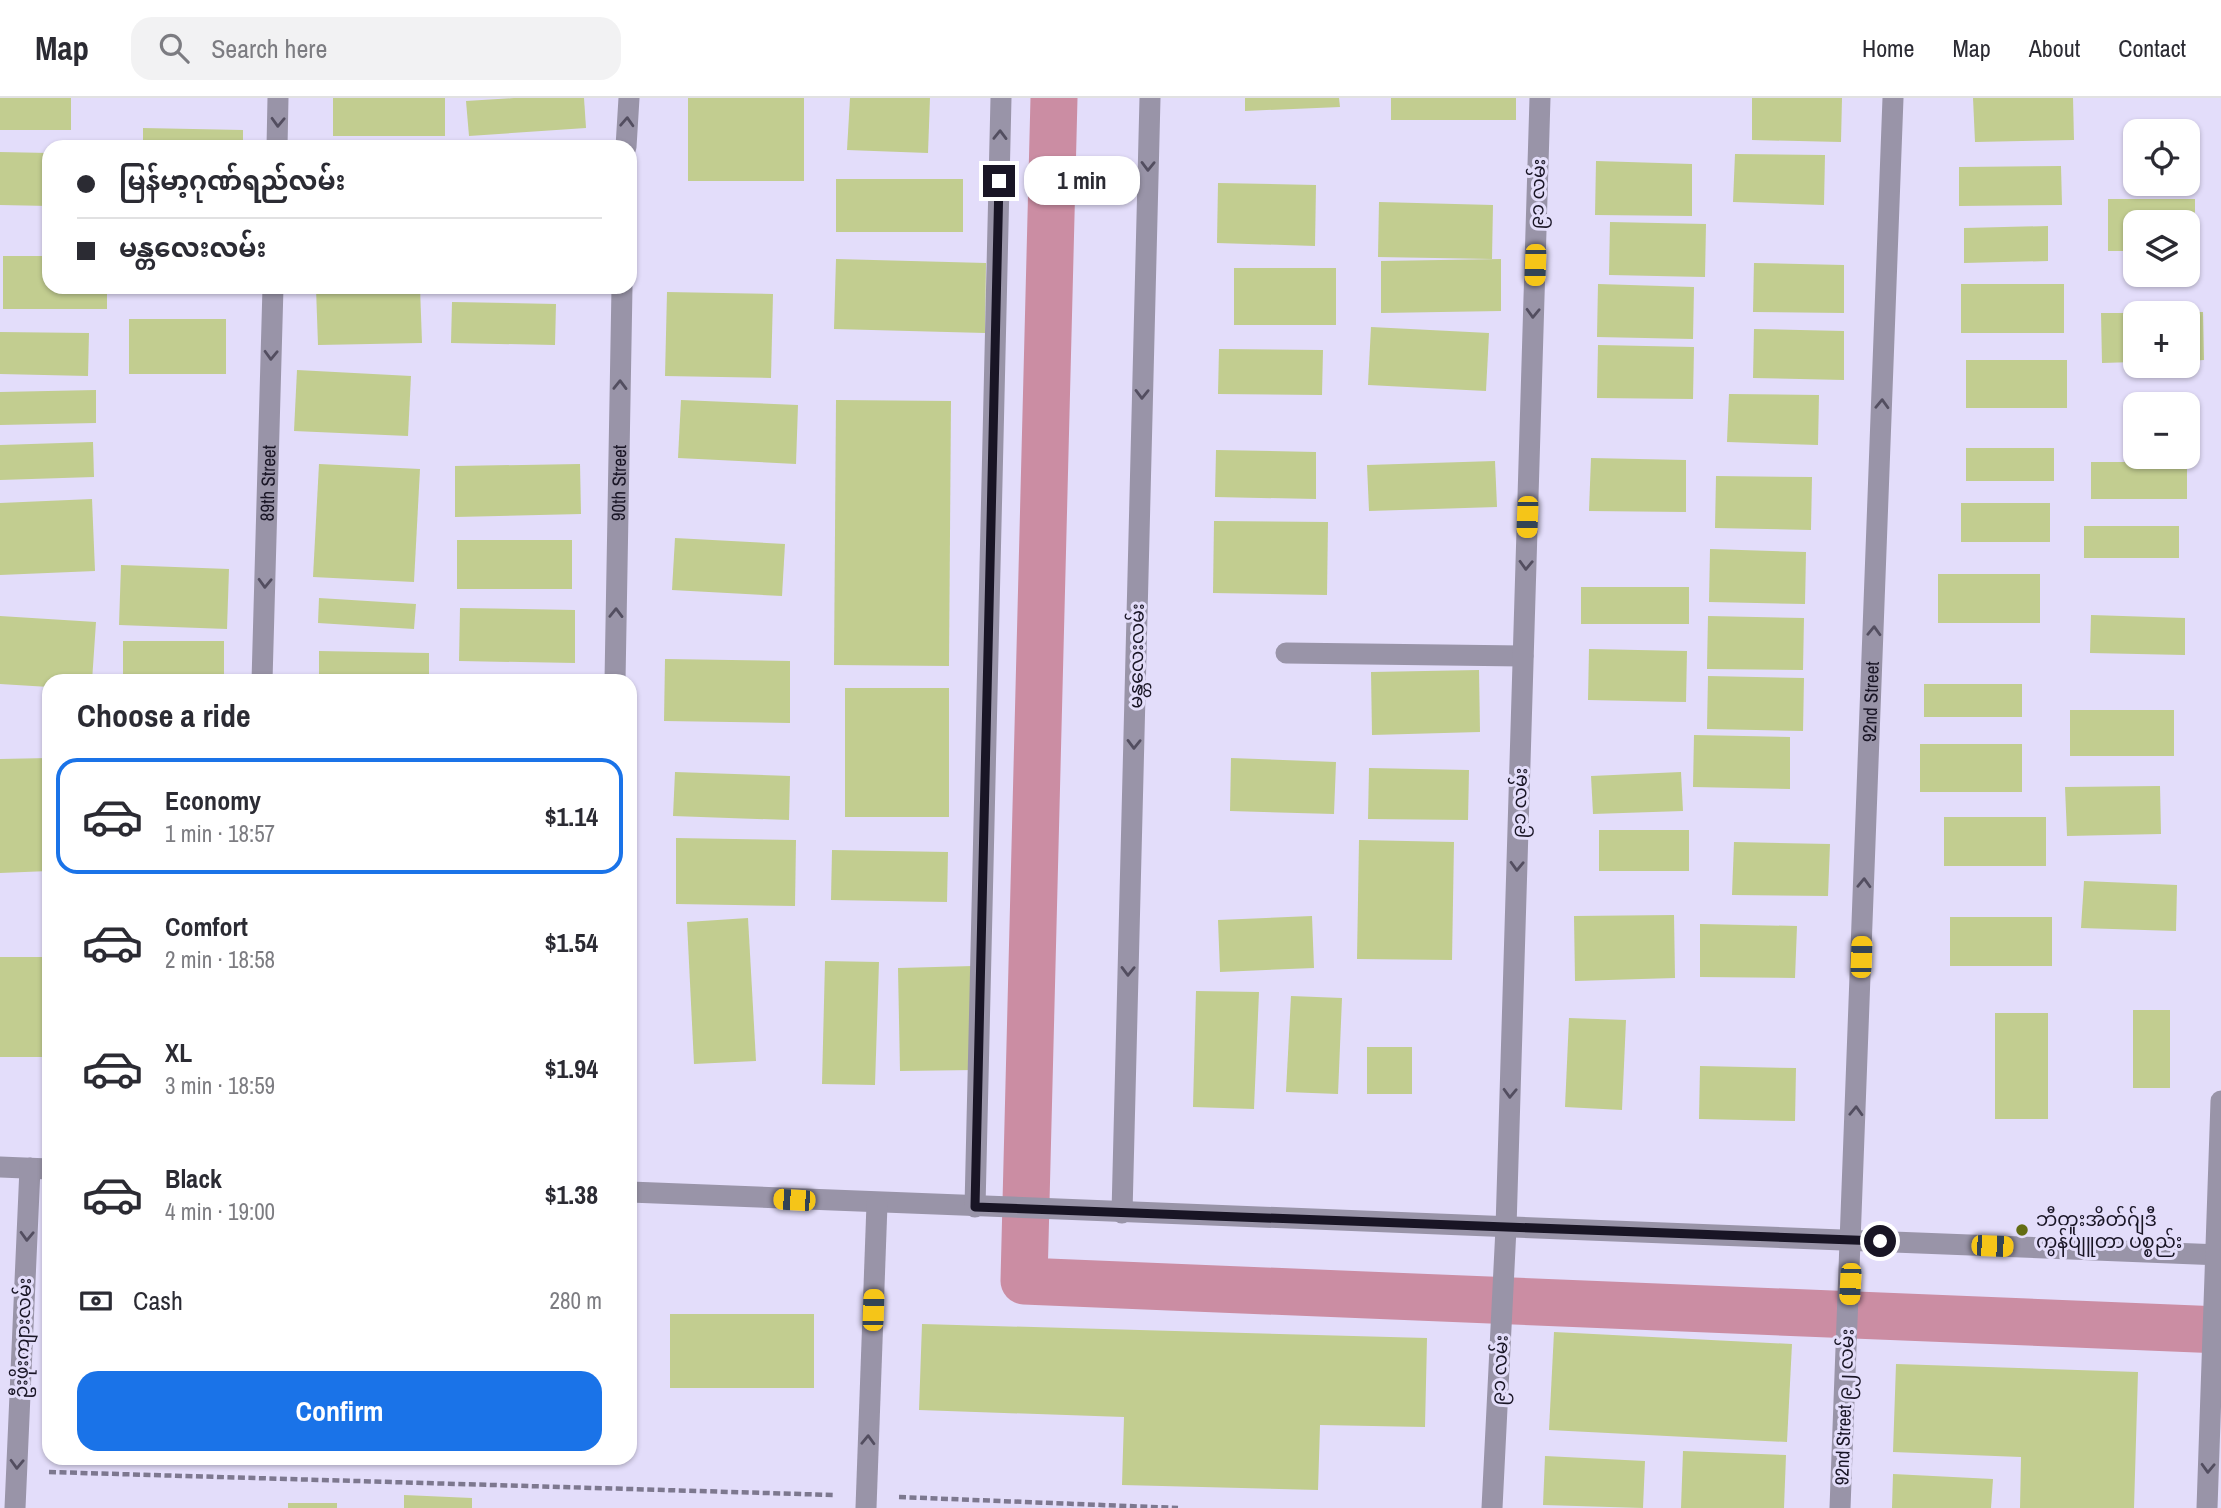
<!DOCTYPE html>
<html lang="en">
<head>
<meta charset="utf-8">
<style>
  :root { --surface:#fff; --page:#f2f2f3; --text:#2b2b33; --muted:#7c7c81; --line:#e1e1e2; --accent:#1a73e8 }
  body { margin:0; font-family:"Archivo Narrow","Noto Sans Myanmar",sans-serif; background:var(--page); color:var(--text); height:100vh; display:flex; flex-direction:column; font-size:26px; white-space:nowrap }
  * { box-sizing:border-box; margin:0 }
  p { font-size:23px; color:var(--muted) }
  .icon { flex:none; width:38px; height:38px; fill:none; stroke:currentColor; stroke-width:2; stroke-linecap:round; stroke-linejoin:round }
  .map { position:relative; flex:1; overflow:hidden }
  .panel { position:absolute; left:42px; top:576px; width:595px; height:791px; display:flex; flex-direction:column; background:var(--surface); border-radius:21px; box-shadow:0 2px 5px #0004 }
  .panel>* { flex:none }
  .hud { position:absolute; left:42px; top:42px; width:595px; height:154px; border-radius:21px; box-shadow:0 2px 5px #0004; display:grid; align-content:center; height:154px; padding:0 35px; background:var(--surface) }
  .tools { position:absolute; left:2123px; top:21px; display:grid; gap:14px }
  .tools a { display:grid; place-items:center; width:77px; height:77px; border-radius:14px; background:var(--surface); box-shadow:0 2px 5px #0004; font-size:35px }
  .end { position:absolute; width:32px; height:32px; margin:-16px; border:9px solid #191525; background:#fff; box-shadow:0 0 0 4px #fff }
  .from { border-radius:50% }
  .bubble { position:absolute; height:49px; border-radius:21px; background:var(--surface); box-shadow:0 2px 5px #0004; font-size:23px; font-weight:700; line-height:49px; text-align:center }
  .car { position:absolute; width:21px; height:42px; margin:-21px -10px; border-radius:9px; box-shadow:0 0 5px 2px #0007; background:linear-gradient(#f5c518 24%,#345 0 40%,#f5c518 0 76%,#345 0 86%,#f5c518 0) }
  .hud b { display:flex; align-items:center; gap:24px; height:66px; font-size:26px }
  .hud b+b { border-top:2px solid var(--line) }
  .hud i { width:18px; height:18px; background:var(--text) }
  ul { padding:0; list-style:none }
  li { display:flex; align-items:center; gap:21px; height:116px; margin:0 14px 10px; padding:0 21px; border:4px solid transparent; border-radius:21px }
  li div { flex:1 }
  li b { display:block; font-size:26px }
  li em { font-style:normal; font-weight:700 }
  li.active { border-color:var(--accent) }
  li>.icon { width:63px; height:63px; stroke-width:1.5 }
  h2 { padding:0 35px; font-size:32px; line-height:84px }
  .pay { display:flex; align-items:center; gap:18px; height:77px; padding:0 35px; font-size:26px }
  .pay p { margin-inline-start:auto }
  .cta { display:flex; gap:14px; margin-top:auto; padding:14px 35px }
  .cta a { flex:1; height:80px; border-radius:21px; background:var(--accent); color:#fff; font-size:28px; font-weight:700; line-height:80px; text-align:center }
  header { display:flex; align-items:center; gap:42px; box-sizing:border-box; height:98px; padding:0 35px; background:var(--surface); border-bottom:2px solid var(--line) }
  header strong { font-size:33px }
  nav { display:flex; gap:38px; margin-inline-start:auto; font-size:24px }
  .search { width:490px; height:63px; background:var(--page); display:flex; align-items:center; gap:18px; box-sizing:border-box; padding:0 24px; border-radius:21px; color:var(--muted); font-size:26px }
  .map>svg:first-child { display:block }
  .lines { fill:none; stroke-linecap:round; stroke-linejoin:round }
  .canal { stroke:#cb8da3; stroke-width:47 }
  .building { fill:#c2cd90 }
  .path { stroke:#7d788f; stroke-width:4.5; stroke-dasharray:7 3.5; stroke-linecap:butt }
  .minor { stroke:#9994a8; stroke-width:21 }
  .oneway { stroke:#534e60 }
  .route { stroke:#191525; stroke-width:9 }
  .poi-dot { fill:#636c13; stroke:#e3ddfa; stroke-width:2.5 }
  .labels { text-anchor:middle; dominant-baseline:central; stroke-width:6; stroke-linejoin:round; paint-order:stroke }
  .street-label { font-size:19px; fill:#191525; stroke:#e3ddfa }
  .poi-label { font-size:19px; fill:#191525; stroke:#e3ddfa; text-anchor:start }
</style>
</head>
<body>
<header>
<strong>Map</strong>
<div class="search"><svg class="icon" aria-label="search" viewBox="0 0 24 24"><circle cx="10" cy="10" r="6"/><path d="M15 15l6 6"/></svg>Search here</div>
<nav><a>Home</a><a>Map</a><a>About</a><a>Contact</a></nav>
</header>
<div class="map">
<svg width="2221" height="1410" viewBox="0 0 2221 1410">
  <rect width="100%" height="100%" fill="#e3ddfa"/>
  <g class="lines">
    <path class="canal" d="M1054 0 1024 1183 2221 1232"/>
  </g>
  <g class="building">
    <rect x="0" y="0" width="71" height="32"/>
    <rect x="333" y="0" width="112" height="38"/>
    <path d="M514 0H584L586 30 469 38 466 3Z"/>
    <rect x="688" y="0" width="116" height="83"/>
    <path d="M850 0H930L928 55 847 52Z"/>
    <path d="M1245 0H1339L1340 9 1245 13Z"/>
    <rect x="1391" y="0" width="125" height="22"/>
    <path d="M1752 0H1842L1841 44 1752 42Z"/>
    <path d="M1973 0H2073L2074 42 1975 44Z"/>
    <path d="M143 30 243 32V49H143Z"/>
    <path d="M0 54 49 55V108L0 107Z"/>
    <path d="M1735 56 1825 57 1824 107 1733 104Z"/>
    <path d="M1596 63 1692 66V118L1595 117Z"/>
    <path d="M2061 68 2062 107 1959 108V69Z"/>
    <rect x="836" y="81" width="127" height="53"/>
    <path d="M1218 85 1316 87 1315 148 1217 145Z"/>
    <path d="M2108 101H2195V153H2188V124H2135V153H2108Z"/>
    <path d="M1379 104 1493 107 1492 161 1378 159Z"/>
    <path d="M1610 124 1706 126 1705 179 1609 177Z"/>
    <path d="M2048 128V163L1964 165V130Z"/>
    <path d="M3 158H49V189H107V211H3Z"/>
    <path d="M836 161 986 165 985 235 834 231Z"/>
    <path d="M1501 161V213L1381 215V163Z"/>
    <path d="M1754 165 1844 167V215L1753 214Z"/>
    <rect x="1234" y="170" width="102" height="57"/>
    <path d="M1598 186 1694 189 1693 241 1597 239Z"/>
    <rect x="1961" y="186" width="103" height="49"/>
    <path d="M420 189 422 245 318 247 316 190Z"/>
    <path d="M667 194 773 196 771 280 665 278Z"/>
    <path d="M452 204 556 206 555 247 451 245Z"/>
    <path d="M2188 214H2203L2204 262 2188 263Z"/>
    <path d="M2101 215H2135V264L2102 265Z"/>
    <rect x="129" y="221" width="97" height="55"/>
    <path d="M1371 229 1489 235 1486 293 1368 287Z"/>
    <path d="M1754 231 1844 233V282L1753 280Z"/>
    <path d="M0 234 89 235 88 278 0 276Z"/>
    <path d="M1598 247 1694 249 1693 301 1597 300Z"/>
    <path d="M1219 251 1323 252 1322 297 1218 296Z"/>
    <rect x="1966" y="262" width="101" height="48"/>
    <path d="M297 272 411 278 408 338 294 333Z"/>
    <path d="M96 292V325L0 327V294Z"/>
    <path d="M1729 296 1819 297 1818 347 1727 344Z"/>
    <path d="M681 302 798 307 796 366 678 360Z"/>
    <path d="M836 302 951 303 949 568 834 567Z"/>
    <path d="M93 344 94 379 0 382V347Z"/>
    <rect x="1966" y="350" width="88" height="33"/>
    <path d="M1216 352 1316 354V401L1215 399Z"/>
    <path d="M1591 360 1686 362V414L1589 413Z"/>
    <path d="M1495 363 1497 409 1369 413 1367 367Z"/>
    <rect x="2091" y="364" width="96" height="37"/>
    <path d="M319 366 420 371 414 484 313 479Z"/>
    <path d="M580 366 581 416 455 419V368Z"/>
    <path d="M1716 378 1812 379 1811 432 1715 430Z"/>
    <path d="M92 401 95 473 0 477V405Z"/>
    <rect x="1961" y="405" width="89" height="39"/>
    <path d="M1214 423 1328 424 1327 497 1213 495Z"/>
    <rect x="2084" y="428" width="95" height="32"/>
    <path d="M675 440 785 446 782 498 672 492Z"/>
    <rect x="457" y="442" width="115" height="49"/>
    <path d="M1710 451 1806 454 1805 506 1709 504Z"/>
    <path d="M121 467 229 471 227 531 119 527Z"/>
    <rect x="1938" y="476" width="102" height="49"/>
    <rect x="1581" y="489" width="108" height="37"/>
    <path d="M319 500 416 506 414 531 318 525Z"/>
    <path d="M460 510 575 512V565L459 563Z"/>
    <path d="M2091 517 2185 520V557L2090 555Z"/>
    <path d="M0 518 96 524 92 583H49V589L0 586Z"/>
    <path d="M1708 518 1804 520 1803 572 1707 571Z"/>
    <rect x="123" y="543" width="101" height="40"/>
    <path d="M1589 551 1687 553 1686 604 1588 602Z"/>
    <path d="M319 553 429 555V583H319Z"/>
    <path d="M665 561 790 563V625L664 623Z"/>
    <path d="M1479 572 1480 634 1372 637 1371 574Z"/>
    <path d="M1708 578 1804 580 1803 633 1707 631Z"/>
    <rect x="1924" y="586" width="98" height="33"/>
    <rect x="845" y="590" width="104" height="129"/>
    <rect x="2070" y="612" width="104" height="46"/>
    <path d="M1694 637 1790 639V691L1693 689Z"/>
    <rect x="1920" y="646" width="102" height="48"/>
    <path d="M49 660V773L0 775V661Z"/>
    <path d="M1231 660 1336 664 1334 716 1230 713Z"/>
    <path d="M1369 670 1469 672 1468 722 1368 721Z"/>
    <path d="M675 674 790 678 789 722 673 718Z"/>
    <path d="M1681 674 1683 713 1593 716 1591 678Z"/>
    <path d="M2160 688 2161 736 2067 738 2065 689Z"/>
    <rect x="1944" y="719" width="102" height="49"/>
    <rect x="1599" y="732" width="90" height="41"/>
    <path d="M676 740 796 742 795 808 676 806Z"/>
    <path d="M1359 742 1454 744 1452 862 1357 861Z"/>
    <path d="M1734 744 1830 746 1828 798 1732 797Z"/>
    <path d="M832 752 948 754 947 804 831 802Z"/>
    <path d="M2084 783 2177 787 2176 833 2081 830Z"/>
    <path d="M1674 817 1675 880 1575 883 1574 818Z"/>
    <path d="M1312 818 1314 870 1220 874 1218 822Z"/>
    <rect x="1950" y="819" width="102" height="49"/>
    <path d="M748 820 756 963 694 966 687 824Z"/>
    <path d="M1700 826 1797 828 1795 880 1700 879Z"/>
    <rect x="0" y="859" width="43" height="100"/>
    <path d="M825 863 879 864 875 987 822 986Z"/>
    <path d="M973 868 975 972 900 973 898 870Z"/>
    <path d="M1196 893 1259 894 1254 1011 1193 1009Z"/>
    <path d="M1291 898 1342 900 1338 996 1286 994Z"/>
    <rect x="2133" y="912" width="37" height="78"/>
    <rect x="1995" y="915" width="53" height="106"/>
    <path d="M1569 920 1626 922 1622 1012 1565 1009Z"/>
    <rect x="1367" y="949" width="45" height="47"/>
    <path d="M1700 968 1796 970 1795 1023 1699 1021Z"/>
    <rect x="670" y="1216" width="144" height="74"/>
    <path d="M922 1226 1427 1240 1425 1329 1320 1327 1318 1392 1122 1387 1124 1319 919 1312Z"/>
    <path d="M1554 1234 1792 1246 1787 1344 1549 1332Z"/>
    <path d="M1896 1266 2138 1274 2134 1410H2020L2021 1359 1893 1354Z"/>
    <path d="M1683 1353 1786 1357 1784 1410H1681Z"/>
    <path d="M1545 1358 1645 1363 1643 1410 1543 1407Z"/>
    <path d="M1893 1376 1993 1381 1991 1410H1892Z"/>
    <path d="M404 1397 472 1400V1410H404Z"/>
    <rect x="288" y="1405" width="49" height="5"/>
  </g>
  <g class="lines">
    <g class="path">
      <path d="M49 1374 834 1397"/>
      <path d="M899 1399 1178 1410"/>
    </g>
    <g class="minor">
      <path d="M277 49 278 0"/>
      <path d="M626 49 629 0"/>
      <path d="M1286 555 1523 558"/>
      <path id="s1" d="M262 583 273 189"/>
      <path id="s2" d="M615 583 622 189"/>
      <path d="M0 1069 49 1071"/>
      <path d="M630 1094 2221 1157"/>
      <path d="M975 1109 1001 0"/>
      <path d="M1122 1115 1150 0"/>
      <path d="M15 1410 30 1070"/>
      <path d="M866 1410 877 1106"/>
      <path d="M1492 1410 1506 1130 1540 0"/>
      <path id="s3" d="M1840 1410 1893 0"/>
      <path d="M2207 1410 2221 1003"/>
    </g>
  </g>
  <defs><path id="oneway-chevron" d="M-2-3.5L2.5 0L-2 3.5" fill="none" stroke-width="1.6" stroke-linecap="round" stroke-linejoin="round" transform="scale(1.75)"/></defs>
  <g class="oneway">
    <use href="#oneway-chevron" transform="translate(278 24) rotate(92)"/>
    <use href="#oneway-chevron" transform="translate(627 24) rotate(-87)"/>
    <use href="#oneway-chevron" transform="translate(1000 37) rotate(-89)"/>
    <use href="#oneway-chevron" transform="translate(1148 68) rotate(91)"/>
    <use href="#oneway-chevron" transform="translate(1533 215) rotate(92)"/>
    <use href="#oneway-chevron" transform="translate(271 257) rotate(92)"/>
    <use href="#oneway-chevron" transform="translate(620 287) rotate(-89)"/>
    <use href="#oneway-chevron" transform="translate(1142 296) rotate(91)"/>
    <use href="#oneway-chevron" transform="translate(1882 306) rotate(-88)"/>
    <use href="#oneway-chevron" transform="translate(1526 467) rotate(92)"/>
    <use href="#oneway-chevron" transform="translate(265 485) rotate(92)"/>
    <use href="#oneway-chevron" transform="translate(616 515) rotate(-89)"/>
    <use href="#oneway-chevron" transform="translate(1874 533) rotate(-88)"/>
    <use href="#oneway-chevron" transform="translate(1134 646) rotate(91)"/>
    <use href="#oneway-chevron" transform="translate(1517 768) rotate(92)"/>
    <use href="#oneway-chevron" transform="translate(1864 785) rotate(-88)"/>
    <use href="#oneway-chevron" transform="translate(1128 873) rotate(91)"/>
    <use href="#oneway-chevron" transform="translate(1510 995) rotate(92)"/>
    <use href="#oneway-chevron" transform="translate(1856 1013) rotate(-88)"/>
    <use href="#oneway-chevron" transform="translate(27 1138) rotate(92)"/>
    <use href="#oneway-chevron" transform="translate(868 1342) rotate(-88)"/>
    <use href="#oneway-chevron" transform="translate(17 1366) rotate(92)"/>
    <use href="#oneway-chevron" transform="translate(2208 1370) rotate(92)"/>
  </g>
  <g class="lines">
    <path class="route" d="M999 83 975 1109 1880 1143"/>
  </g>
  <circle class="poi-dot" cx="2022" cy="1132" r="7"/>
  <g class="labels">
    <g class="street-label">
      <text transform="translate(1537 96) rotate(-88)">၉၁ လမ်း</text>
      <text stroke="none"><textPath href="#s1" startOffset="198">89th Street</textPath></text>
      <text stroke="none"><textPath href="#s2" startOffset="198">90th Street</textPath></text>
      <text transform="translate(1136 558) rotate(-89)">မန္တလေးလမ်း</text>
      <text stroke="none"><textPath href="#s3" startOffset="807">92nd Street</textPath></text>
      <text transform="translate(1519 705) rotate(-88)">၉၁ လမ်း</text>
      <text transform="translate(22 1240) rotate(-88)">ဦးဖိုးကျားလမ်း</text>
      <text transform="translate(1499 1272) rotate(-87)">၉၁ လမ်း</text>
      <text transform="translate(1844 1309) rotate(-88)">92nd Street ၉၂ လမ်း</text>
    </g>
    <g class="poi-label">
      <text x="2036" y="1121">ဘီတူးအိတ်ဂ်ျဒီ<tspan x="2036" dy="22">ကွန်ပျူတာ ပစ္စည်း</tspan></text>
    </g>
  </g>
</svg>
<div class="tools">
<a><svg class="icon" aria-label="locate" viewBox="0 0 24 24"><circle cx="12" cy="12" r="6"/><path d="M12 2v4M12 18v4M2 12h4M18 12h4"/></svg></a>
<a><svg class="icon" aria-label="layers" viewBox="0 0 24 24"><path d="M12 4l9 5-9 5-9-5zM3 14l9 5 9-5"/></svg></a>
<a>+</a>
<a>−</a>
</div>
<i class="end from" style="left:1880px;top:1143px"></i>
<i class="end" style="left:999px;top:83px"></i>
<div class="bubble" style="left:1024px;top:58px;width:116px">1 min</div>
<i class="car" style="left:1535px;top:167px;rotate:182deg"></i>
<i class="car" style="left:1527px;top:419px;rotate:182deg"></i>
<i class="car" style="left:1861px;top:859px;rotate:2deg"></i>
<i class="car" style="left:794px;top:1102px;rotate:273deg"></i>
<i class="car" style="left:1992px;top:1148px;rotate:92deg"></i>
<i class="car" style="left:1850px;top:1186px;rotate:183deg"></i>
<i class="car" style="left:873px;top:1212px;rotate:2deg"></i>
<div class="hud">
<b><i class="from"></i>မြန်မာ့ဂုဏ်ရည်လမ်း</b>
<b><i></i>မန္တလေးလမ်း</b>
</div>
<section class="panel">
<h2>Choose a ride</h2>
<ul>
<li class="active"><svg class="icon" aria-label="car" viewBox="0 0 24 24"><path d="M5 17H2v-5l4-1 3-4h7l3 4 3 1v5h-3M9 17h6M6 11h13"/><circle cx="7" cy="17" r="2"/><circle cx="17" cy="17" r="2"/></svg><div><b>Economy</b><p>1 min · 18:57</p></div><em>$1.14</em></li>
<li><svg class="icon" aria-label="car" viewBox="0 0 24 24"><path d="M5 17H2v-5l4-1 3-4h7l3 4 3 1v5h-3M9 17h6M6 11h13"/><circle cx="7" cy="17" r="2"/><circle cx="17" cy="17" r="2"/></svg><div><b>Comfort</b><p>2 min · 18:58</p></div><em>$1.54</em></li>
<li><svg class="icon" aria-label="car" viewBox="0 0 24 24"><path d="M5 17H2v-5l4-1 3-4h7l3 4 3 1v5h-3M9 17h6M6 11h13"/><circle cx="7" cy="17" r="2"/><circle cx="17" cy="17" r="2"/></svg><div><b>XL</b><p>3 min · 18:59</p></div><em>$1.94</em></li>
<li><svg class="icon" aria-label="car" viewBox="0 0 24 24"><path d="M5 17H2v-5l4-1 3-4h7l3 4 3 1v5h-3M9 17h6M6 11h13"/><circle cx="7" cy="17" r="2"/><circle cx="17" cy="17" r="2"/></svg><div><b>Black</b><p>4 min · 19:00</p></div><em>$1.38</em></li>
</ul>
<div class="pay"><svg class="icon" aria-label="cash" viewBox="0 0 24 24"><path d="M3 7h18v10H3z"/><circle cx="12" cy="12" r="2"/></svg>Cash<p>280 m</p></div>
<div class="cta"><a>Confirm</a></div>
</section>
</div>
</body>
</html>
